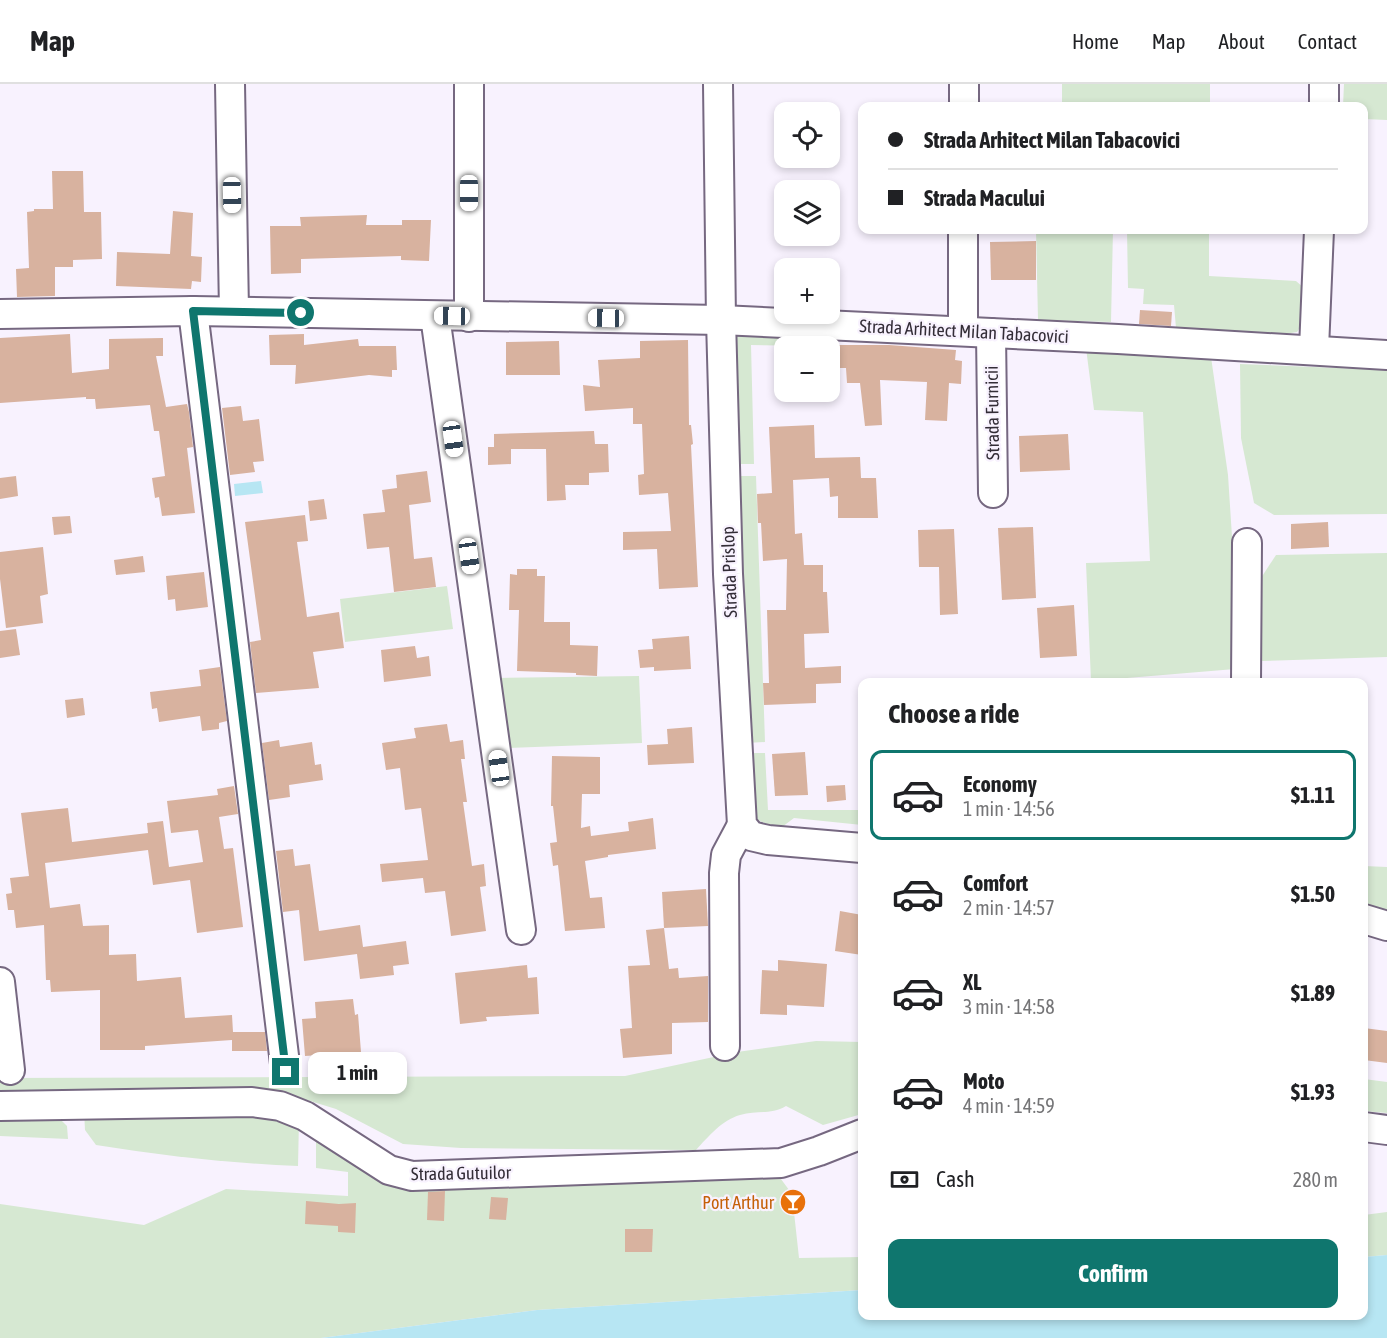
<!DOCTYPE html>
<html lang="en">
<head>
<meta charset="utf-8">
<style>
  :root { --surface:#fff; --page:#f2f2f2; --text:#202124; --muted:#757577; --line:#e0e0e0; --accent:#0f766e }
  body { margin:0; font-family:"Asap Condensed",sans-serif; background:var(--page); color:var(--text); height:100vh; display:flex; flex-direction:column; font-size:22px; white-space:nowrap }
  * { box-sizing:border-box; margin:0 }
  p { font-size:20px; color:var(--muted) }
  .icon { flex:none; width:33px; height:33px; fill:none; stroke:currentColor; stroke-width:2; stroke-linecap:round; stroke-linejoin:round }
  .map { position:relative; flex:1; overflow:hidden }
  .side { position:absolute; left:858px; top:594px; width:510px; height:642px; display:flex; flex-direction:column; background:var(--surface); border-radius:12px; box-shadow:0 3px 9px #0003 }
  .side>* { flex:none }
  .banner { position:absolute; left:858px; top:18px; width:510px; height:132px; border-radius:12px; box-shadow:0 3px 9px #0003; display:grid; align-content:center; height:132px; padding:0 30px; background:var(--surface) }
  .fabs { position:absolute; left:774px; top:18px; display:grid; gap:12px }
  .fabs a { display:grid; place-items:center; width:66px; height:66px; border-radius:12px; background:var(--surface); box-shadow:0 3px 9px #0003; font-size:30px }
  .end { position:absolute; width:27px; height:27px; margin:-14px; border:8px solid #0f766e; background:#fff; box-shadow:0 0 0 3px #fff }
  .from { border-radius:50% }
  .bubble { position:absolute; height:42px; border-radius:12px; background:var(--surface); box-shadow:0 3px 9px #0003; font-size:20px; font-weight:700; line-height:42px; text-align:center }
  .car { position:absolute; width:18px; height:36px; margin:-18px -9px; border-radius:8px; box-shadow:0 0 4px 2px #0007; background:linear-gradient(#fff 24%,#345 0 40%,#fff 0 76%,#345 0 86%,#fff 0) }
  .banner b { display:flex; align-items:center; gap:21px; height:57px; font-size:22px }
  .banner b+b { border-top:2px solid var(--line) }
  .banner i { width:15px; height:15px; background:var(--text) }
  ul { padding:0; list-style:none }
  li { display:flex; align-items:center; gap:18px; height:90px; margin:0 12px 9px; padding:0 18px; border:3px solid transparent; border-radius:12px }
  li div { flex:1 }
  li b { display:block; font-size:22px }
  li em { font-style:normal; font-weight:700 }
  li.on { border-color:var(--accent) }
  li>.icon { width:54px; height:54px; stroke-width:1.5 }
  h2 { padding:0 30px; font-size:27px; line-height:72px }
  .pay { display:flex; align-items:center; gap:15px; height:66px; padding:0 30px; font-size:22px }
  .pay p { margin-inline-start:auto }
  .primary-button { display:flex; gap:12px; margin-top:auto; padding:12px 30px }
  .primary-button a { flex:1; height:69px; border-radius:12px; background:var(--accent); color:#fff; font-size:24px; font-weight:700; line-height:69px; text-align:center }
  header { display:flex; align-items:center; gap:36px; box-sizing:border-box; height:84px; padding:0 30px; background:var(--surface); border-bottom:2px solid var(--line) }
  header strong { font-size:28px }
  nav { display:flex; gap:33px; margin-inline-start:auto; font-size:21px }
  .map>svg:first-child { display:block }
  .green { fill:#d6e8d2 }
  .water { fill:#b7e6f3 }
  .building { fill:#d8b29f }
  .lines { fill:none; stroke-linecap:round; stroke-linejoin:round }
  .minor-casing { stroke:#766881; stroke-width:32 }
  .minor { stroke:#fff; stroke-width:28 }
  .route { stroke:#0f766e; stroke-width:8 }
  .labels { text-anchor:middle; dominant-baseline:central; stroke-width:4.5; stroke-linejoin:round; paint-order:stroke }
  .street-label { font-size:18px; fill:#332d37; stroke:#f8f2fe }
  .food-label { font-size:18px; fill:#c56008; stroke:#f8f2fe; text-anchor:end }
</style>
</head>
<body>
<header>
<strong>Map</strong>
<nav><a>Home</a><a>Map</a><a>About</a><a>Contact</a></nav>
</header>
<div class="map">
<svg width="1387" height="1254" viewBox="0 0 1387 1254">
  <rect width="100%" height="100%" fill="#f8f2fe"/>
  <g class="green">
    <rect x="1062" y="0" width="148" height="22"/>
    <path d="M1344 0H1387V36L1364 35V22H1343Z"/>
    <path d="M1036 146H1113L1111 238 1038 236Z"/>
    <path d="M1127 146H1209V192L1296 197 1304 204 1301 242 1297 248 1272 252 1176 244 1174 221 1143 220 1144 205 1128 204Z"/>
    <path d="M738 249H824V262L751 261 754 380H736L734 256Z"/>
    <path d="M1086 264 1211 273 1228 391 1233 468 1235 585 1091 597 1086 479 1150 477 1143 328 1094 326Z"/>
    <path d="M1240 280 1387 286V430L1274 431 1254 419 1241 354Z"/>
    <path d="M737 392H756L765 658 746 659Z"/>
    <path d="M1387 469V573L1262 577 1259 497 1276 471Z"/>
    <path d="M447 502 453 545 345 558 340 515Z"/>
    <path d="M639 592 642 659 508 664 497 594Z"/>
    <path d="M746 669H765L768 726H862V741L794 734 782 743C769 741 761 740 752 730Z"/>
    <path d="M1364 782 1387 783V829L1364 821Z"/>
    <path d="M816 957 862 958V1030L823 1041 786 1022C771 1031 757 1026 740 1031 722 1036 708 1053 696 1066L461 1064 403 1060 336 1025 284 1009 226 1003 0 1008V994L625 992 737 968Z"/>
    <path d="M1364 995 1387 998V1029L1364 1027Z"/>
    <path d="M241 1022 299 1036 298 1082C230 1079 163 1072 96 1061L85 1046 84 1026Z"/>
    <path d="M0 1028 58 1033 67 1042 68 1055 0 1052Z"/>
    <path d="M316 1047 378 1088 778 1091 792 1110 799 1174 862 1173V1206L537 1226 321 1254H0V1120L144 1141 226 1105 348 1112V1088L316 1084Z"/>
    <path d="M1387 1128V1171L1364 1173V1131Z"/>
  </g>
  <g class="water">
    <path d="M261 397 263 409 235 412 234 400Z"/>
    <path d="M1387 1171V1254H321L537 1226 862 1206V1232H1364V1173Z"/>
  </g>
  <g class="building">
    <path d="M52 87H83L84 128H101L102 175 73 176V183H55V212L17 213 16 185 29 184 27 128 34 127V125H53Z"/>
    <path d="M173 127 193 129 191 172 202 173 201 198 192 197 191 205 116 202 117 168 170 170Z"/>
    <path d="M367 131 366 141H402V136H431L429 177 401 176V172L301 175V189L271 190 270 142H301L300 133Z"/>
    <path d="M1036 157V196H991L990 158Z"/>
    <path d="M1140 226 1172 228 1171 242 1139 240Z"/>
    <path d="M70 250 72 289 109 285V255L163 254V272H156L166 323 187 320 189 328 193 363 187 364 195 429 162 432 159 413 155 414 152 394 165 392 159 347H154L150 321 96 325 95 315H86V313L0 319V254Z"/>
    <path d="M304 250V261L358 255 359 262H396L397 286H392V293L369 291 295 300 296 281H270L269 251Z"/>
    <path d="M688 256 689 341H691L693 360 691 361 698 503 659 505 657 465 623 466V448L671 447 668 409 639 411 638 391 644 390 642 340H633V324L585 327 583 301 600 303 598 276 640 274V257Z"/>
    <path d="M559 257 560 291H506V258Z"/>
    <path d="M834 261H889L956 266 955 276 962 277 961 300 949 299 947 337 925 336 927 298 880 296 882 341 865 342 860 299H847L846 284H834Z"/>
    <path d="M241 322 243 337 259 335 264 377 253 378 255 388 230 391 222 324Z"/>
    <path d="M814 341 815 374 860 373 861 394H876L878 434H838V412L830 413 829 394 793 396 795 450 802 449 804 481H823V508H827L828 529 829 549 804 550 805 584 841 582V599L816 600V619L764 621 763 599H769L767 526H786L787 475 763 477 761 439H758L757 410 772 409 769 343Z"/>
    <path d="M594 347 595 360H608L609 388 589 389V401H565L566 416 547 417 546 365H511V380L488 381V363H494V350Z"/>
    <path d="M1068 350 1070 386 1020 388 1019 352Z"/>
    <path d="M427 387 431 418 409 421 414 475 432 473 436 503 394 508 389 463 367 465 363 430 385 428 382 406 397 404 396 391Z"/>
    <path d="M16 392 18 412 0 415V394Z"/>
    <path d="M324 415 327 435 310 437 308 417Z"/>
    <path d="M305 431 308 457 297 458 307 533 339 528 344 564 313 568 319 604 256 609 250 558 261 556 245 438Z"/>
    <path d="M70 432 72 449 54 451 52 433Z"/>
    <path d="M1328 438 1329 463 1291 465V440Z"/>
    <path d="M1033 443 1036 514 1002 516 998 444Z"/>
    <path d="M954 445 958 530 940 531 939 483H919L918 446Z"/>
    <path d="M43 463 48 510 40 512 43 539 6 544 0 495V468Z"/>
    <path d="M143 472 145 488 116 491 114 476Z"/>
    <path d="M517 485H537V492H545L544 538H570V561L598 562 597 592 576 591V589L517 587 519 526H509L510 490 517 491Z"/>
    <path d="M204 488 208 523 176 527 175 515 168 516 166 492Z"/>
    <path d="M1074 521 1077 572 1040 574 1037 524Z"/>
    <path d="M16 545 20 571 0 574V547Z"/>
    <path d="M689 552 691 585 654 587V583L640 584 638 566 653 565 652 555Z"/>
    <path d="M415 562 417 574 429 572 431 592 384 598 381 566Z"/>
    <path d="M220 583 227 637 219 639V645L202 647 200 632 159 638 157 624 152 625 150 608 201 602 199 586Z"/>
    <path d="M83 614 85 631 67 634 65 616Z"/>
    <path d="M447 640 450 658 463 656 465 675H461L467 718H463L472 782 484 780 486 802 480 803 486 847 451 852 445 807 425 809 423 794 382 798 380 780 428 776 421 724 405 726 400 684 386 686 382 659 416 654 414 644Z"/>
    <path d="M692 643 694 679 648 681 647 661 668 660 667 645Z"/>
    <path d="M279 656 280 663 312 658 315 681 321 680 323 696 289 701 290 713 269 716 262 659Z"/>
    <path d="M805 668 808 711 775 712 772 670Z"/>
    <path d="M552 672 600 673V710H582L581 744 590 742 591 752 629 747 628 738 653 734 656 765 608 771V773L585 777 590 814 602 813 605 844 565 847 558 781 553 782 550 759 557 758 553 722H551Z"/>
    <path d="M845 701 846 716 827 718 826 702Z"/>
    <path d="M234 702 238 730 219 733 224 765 233 764 243 843 197 849 190 796 153 801 148 766 45 779 50 824 80 820 83 842 109 841V871L136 870 137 897 181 893 185 934 232 931 233 948H265L267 967H232V956L145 962V966H100V906L51 908 50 896H46L44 841 16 844 14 826H8L6 810 12 809 10 794 29 792 21 729 68 724 72 758 148 749 147 739 163 737 169 783 203 778 198 746 171 749 167 717 218 711 217 705Z"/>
    <path d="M293 765 295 782 310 780 319 847 360 841 363 863 406 857 409 880 393 882 394 891 360 895 357 870 304 877 299 826 283 828 276 767Z"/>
    <path d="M706 805 708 842 664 844 662 808Z"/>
    <path d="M840 827 862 831V871L835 867Z"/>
    <path d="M664 844 669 885 678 884 679 894 708 892V938L672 939V970L623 974 620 945 632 944 628 882 650 881 646 846Z"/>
    <path d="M778 876 827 880 824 923 787 921V931L760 930 762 886 778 887Z"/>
    <path d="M527 881 528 894 537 893 539 930 486 933 487 937 460 940 455 889Z"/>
    <path d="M353 915 355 931 358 930 361 968 305 972 302 935 316 934 315 918Z"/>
    <path d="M1364 944 1387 947V979L1364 976Z"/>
    <path d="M445 1107 444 1137 427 1136 428 1108Z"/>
    <path d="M491 1113 508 1114 506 1136 489 1135Z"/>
    <path d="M306 1117 339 1120 356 1119 355 1149 338 1148V1142L305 1140Z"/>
    <path d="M625 1145H653L652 1168H625Z"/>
  </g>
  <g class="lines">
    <defs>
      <g id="minor">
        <path d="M230 0 234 227"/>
        <path d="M718 0 721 236 728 490 742 741 751 752 768 756 862 764"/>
        <path d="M964 22V0"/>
        <path d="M1324 22V0"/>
        <path d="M193 227 286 988"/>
        <path d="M0 230 193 227 721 236 1118 255 1387 271"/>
        <path d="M435 232 521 846"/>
        <path d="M469 233V0"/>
        <path d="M963 247V146"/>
        <path d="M991 249 993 409"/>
        <path d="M1314 265 1319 146"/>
        <path d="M1246 598 1247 459"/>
        <path d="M1364 835 1387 842"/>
        <path d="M0 898 10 986"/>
        <path d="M725 962 724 789 726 771 742 741"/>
        <path d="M0 1022 252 1018 280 1022 305 1032 389 1086 412 1092 781 1079 819 1067 862 1050"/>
        <path d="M1364 1043 1387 1046"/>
      </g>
    </defs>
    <use href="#minor" class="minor-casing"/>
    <use href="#minor" class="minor"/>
  </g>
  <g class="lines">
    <path class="route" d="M286 988 193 227 301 229"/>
  </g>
  <defs>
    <symbol id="bar-disc" viewBox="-11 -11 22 22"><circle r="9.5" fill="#e8710a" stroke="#f8f2fe"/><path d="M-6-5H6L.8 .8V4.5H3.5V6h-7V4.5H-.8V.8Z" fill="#fff"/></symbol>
  </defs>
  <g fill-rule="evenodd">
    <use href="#bar-disc" x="778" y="1103" width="30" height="30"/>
  </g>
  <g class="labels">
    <g class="street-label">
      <text transform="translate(964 247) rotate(3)">Strada Arhitect Milan Tabacovici</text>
      <text transform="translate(992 329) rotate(-91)">Strada Furnicii</text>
      <text transform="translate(729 488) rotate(-92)">Strada Prislop</text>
      <text transform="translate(461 1089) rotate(-1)">Strada Gutuilor</text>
    </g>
    <g class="food-label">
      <text x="774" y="1118">Port Arthur</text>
    </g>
  </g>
</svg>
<div class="fabs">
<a><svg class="icon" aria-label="locate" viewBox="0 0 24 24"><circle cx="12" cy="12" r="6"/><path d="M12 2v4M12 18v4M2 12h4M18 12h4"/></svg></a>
<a><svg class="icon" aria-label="layers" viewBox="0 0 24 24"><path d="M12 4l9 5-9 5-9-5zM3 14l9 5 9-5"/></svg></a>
<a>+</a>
<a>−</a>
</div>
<i class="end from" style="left:301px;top:229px"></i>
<i class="end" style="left:286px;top:988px"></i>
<div class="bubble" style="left:308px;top:968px;width:99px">1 min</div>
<i class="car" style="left:469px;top:109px;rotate:180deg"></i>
<i class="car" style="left:232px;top:111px;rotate:179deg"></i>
<i class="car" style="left:452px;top:232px;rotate:271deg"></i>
<i class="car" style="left:606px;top:234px;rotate:271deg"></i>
<i class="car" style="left:453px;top:355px;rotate:172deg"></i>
<i class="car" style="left:469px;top:472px;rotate:172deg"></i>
<i class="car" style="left:499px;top:684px;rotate:352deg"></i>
<div class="banner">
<b><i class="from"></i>Strada Arhitect Milan Tabacovici</b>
<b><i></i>Strada Macului</b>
</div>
<section class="side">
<h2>Choose a ride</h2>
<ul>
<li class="on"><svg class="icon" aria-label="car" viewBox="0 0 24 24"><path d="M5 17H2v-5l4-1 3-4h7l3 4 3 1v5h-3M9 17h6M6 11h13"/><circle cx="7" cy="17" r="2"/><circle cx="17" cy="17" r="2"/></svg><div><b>Economy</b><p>1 min · 14:56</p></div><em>$1.11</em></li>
<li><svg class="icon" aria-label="car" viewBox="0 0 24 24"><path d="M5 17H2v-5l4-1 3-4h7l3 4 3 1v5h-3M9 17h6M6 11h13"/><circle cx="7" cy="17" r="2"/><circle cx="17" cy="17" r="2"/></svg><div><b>Comfort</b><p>2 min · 14:57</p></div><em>$1.50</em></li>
<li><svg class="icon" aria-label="car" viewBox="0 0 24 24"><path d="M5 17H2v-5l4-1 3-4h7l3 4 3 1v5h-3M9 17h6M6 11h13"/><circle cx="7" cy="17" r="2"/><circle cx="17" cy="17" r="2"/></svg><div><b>XL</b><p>3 min · 14:58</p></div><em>$1.89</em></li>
<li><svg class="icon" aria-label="car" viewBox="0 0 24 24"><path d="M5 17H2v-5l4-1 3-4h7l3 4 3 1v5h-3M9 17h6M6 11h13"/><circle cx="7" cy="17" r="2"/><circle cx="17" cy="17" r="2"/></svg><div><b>Moto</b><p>4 min · 14:59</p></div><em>$1.93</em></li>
</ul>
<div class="pay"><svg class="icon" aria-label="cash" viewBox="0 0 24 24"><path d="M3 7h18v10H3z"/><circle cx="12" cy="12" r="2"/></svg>Cash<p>280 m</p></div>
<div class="primary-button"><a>Confirm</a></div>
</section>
</div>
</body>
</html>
